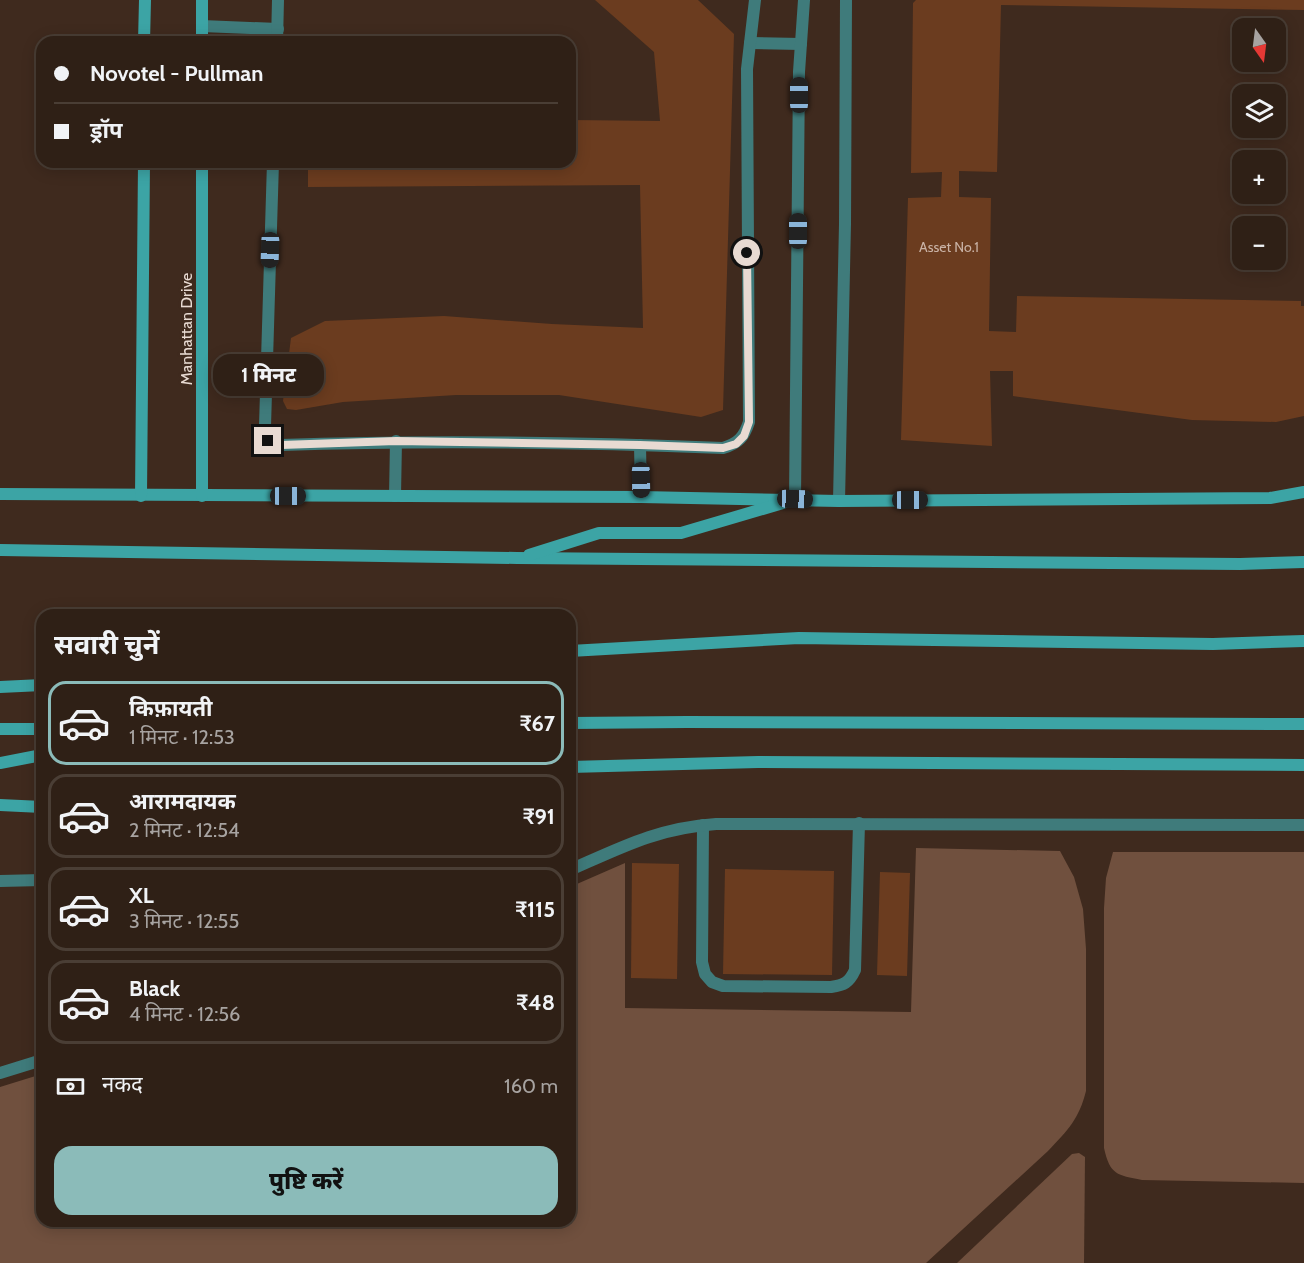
<!DOCTYPE html>
<html lang="hi">
<head>
<meta charset="utf-8">
<style>
  :root { --surface:#2f2016; --page:#37281f; --text:#f1f3f6; --muted:#a7a3a1; --line:#4a3e35; --accent:#8bbbb9 }
  body { margin:0; font-family:Cabin,"Noto Sans Devanagari",sans-serif; background:var(--page); color:var(--text); height:100vh; display:flex; flex-direction:column; font-size:22px; white-space:nowrap }
  * { box-sizing:border-box; margin:0 }
  p { font-size:20px; color:var(--muted) }
  .icon { flex:none; width:33px; height:33px; fill:none; stroke:currentColor; stroke-width:2; stroke-linecap:round; stroke-linejoin:round }
  .map { position:relative; flex:1; overflow:hidden }
  .sheet { position:absolute; left:36px; top:609px; width:540px; height:618px; display:flex; flex-direction:column; background:var(--surface); border-radius:18px; box-shadow:0 3px 15px #0003,0 0 0 2px var(--line) }
  .sheet>* { flex:none }
  .banner { position:absolute; left:36px; top:36px; width:540px; height:132px; border-radius:18px; box-shadow:0 3px 15px #0003,0 0 0 2px var(--line); display:grid; align-content:center; height:132px; padding:0 18px; background:var(--surface) }
  .needle { width:39px; rotate:166deg }
  .tools { position:absolute; left:1232px; top:18px; display:grid; gap:12px }
  .tools a { display:grid; place-items:center; width:54px; height:54px; border-radius:12px; background:var(--surface); box-shadow:0 3px 15px #0003,0 0 0 2px var(--line); font-size:30px }
  .end { position:absolute; width:27px; height:27px; margin:-14px; border:8px solid #e8dad2; background:#111; box-shadow:0 0 0 3px #111 }
  .from { border-radius:50% }
  .bubble { position:absolute; height:42px; border-radius:18px; background:var(--surface); box-shadow:0 3px 15px #0003,0 0 0 2px var(--line); font-size:20px; font-weight:800; line-height:42px; text-align:center }
  .car { position:absolute; width:18px; height:36px; margin:-18px -9px; border-radius:8px; box-shadow:0 0 4px 2px #0007; background:linear-gradient(#222 24%,#8ab4d8 0 40%,#222 0 76%,#8ab4d8 0 86%,#222 0) }
  .banner b { display:flex; align-items:center; gap:21px; height:57px; font-size:22px }
  .banner b+b { border-top:2px solid var(--line) }
  .banner i { width:15px; height:15px; background:var(--text) }
  ul { padding:0; list-style:none }
  li { display:flex; align-items:center; gap:18px; height:84px; margin:0 12px 9px; padding:0 6px; border:3px solid var(--line); border-radius:18px }
  li div { flex:1 }
  li b { display:block; font-size:22px }
  li em { font-style:normal; font-weight:800 }
  li.active { border-color:var(--accent) }
  li>.icon { width:54px; height:54px; stroke-width:1.5 }
  h2 { padding:0 18px; font-size:27px; line-height:72px }
  .pay { display:flex; align-items:center; gap:15px; height:66px; padding:0 18px; font-size:22px }
  .pay p { margin-inline-start:auto }
  .button { display:flex; gap:12px; margin-top:auto; padding:12px 18px }
  .button a { flex:1; height:69px; border-radius:18px; background:var(--accent); color:#111; font-size:24px; font-weight:800; line-height:69px; text-align:center }
  .map>svg:first-child { display:block }
  .green { fill:#70503e }
  .building { fill:#6b3c1f }
  .lines { fill:none; stroke-linecap:round; stroke-linejoin:round }
  .lane { stroke:#3f7b7b; stroke-width:12 }
  .street { stroke:#3f7b7b; stroke-width:12 }
  .secondary { stroke:#3ca4a5; stroke-width:12 }
  .route { stroke:#e8dad2; stroke-width:8 }
  .labels { text-anchor:middle; dominant-baseline:central; stroke-width:4.5; stroke-linejoin:round; paint-order:stroke }
  .number-label { font-size:14px; fill:#c9b2a5 }
  .street-label { font-size:16px; fill:#e8dad2; stroke:#3f2a1e }
</style>
</head>
<body>
<div class="map">
<svg width="1304" height="1263" viewBox="0 0 1304 1263">
  <rect width="100%" height="100%" fill="#3f2a1e"/>
  <g class="green">
    <path d="M916 848 1060 851 1074 877 1083 909 1086 949V1091C1079 1119 1068 1130 1048 1151L926 1263H0V1087L42 1074V1221H570V887L625 863V1008L911 1012Z"/>
    <path d="M1113 852H1304V1183L1142 1180C1117 1175 1110 1175 1104 1148V908L1106 878Z"/>
    <path d="M1079 1153 1085 1157 1084 1263H957L1072 1154Z"/>
  </g>
  <g class="building">
    <path d="M595 0H698L734 34 723 410 701 417 559 395H456L343 402 296 410 287 409 283 401 291 338 325 321 444 316 552 324 643 328 640 185 308 187V162H570V120L660 121 654 52Z"/>
    <path d="M916 0H1304V10L1001 5 997 172 959 171V197L991 198 989 331 1016 332 1017 296 1301 301V306H1304V416L1276 422 1192 420 1013 396V371H990L992 446 901 440 908 198 941 197 942 172 911 173 913 3Z"/>
    <path d="M632 863 679 864 677 979 631 978Z"/>
    <path d="M725 869 834 871 832 975 723 974Z"/>
    <path d="M880 872 910 873 907 976 877 975Z"/>
  </g>
  <g class="lines">
    <g class="lane">
      <path d="M202 26 278 29"/>
      <path d="M277 42 278 0"/>
      <path d="M750 43 801 44"/>
      <path d="M273 162 265 426V434L268 441 281 445C429 440 576 442 723 448 739 443 744 437 749 422L747 69 755 0"/>
      <path d="M640 445 641 497"/>
      <path d="M395 496 396 441"/>
      <path d="M703 825 702 962 705 974 712 982 723 986 831 987C844 985 849 983 855 970L859 823"/>
      <path d="M570 870C622 847 658 828 716 824L1304 825"/>
      <path d="M0 881 42 880"/>
      <path d="M0 1073 42 1060"/>
    </g>
    <g class="street">
      <path d="M795 499 799 72 804 0"/>
      <path d="M839 501 845 224 846 0"/>
    </g>
    <g class="secondary">
      <path d="M202 0V42"/>
      <path d="M144 42 145 0"/>
      <path d="M0 494 641 497 839 501 1270 498 1304 492"/>
      <path d="M141 496 144 162"/>
      <path d="M202 496V162"/>
      <path d="M0 550 517 558 1240 564 1304 562"/>
      <path d="M529 555 599 533H681L783 503"/>
      <path d="M570 651 799 638 1213 644 1304 641"/>
      <path d="M0 687 42 685"/>
      <path d="M570 723 687 722 1304 724"/>
      <path d="M0 729H42"/>
      <path d="M0 763 42 755"/>
      <path d="M570 767 758 762 1304 765"/>
      <path d="M0 805 42 807"/>
    </g>
  </g>
  <g class="lines">
    <path class="route" d="M268 441 281 445 396 441 640 445 723 448 736 444 744 436 749 422 747 253"/>
  </g>
  <g class="labels">
    <g class="number-label">
      <text x="949" y="247">Asset No.1</text>
    </g>
    <g class="street-label">
      <text transform="translate(186 329) rotate(-90)">Manhattan Drive</text>
    </g>
  </g>
</svg>
<div class="tools">
<a><svg class="needle" viewBox="-14 -14 28 28"><path d="M0-13l5 13h-10z" fill="#e53935"/><path d="M0 13l5-13h-10z" fill="#a7a3a1"/></svg></a>
<a><svg class="icon" aria-label="layers" viewBox="0 0 24 24"><path d="M12 4l9 5-9 5-9-5zM3 14l9 5 9-5"/></svg></a>
<a>+</a>
<a>−</a>
</div>
<i class="end from" style="left:747px;top:253px"></i>
<i class="end" style="left:268px;top:441px"></i>
<div class="bubble" style="left:213px;top:354px;width:111px">1 मिनट</div>
<i class="car" style="left:799px;top:95px;rotate:0deg"></i>
<i class="car" style="left:798px;top:231px;rotate:0deg"></i>
<i class="car" style="left:270px;top:250px;rotate:182deg"></i>
<i class="car" style="left:641px;top:480px;rotate:179deg"></i>
<i class="car" style="left:288px;top:496px;rotate:90deg"></i>
<i class="car" style="left:795px;top:499px;rotate:92deg"></i>
<i class="car" style="left:910px;top:500px;rotate:90deg"></i>
<div class="banner">
<b><i class="from"></i>Novotel - Pullman</b>
<b><i></i>ड्रॉप</b>
</div>
<section class="sheet">
<h2>सवारी चुनें</h2>
<ul>
<li class="active"><svg class="icon" aria-label="car" viewBox="0 0 24 24"><path d="M5 17H2v-5l4-1 3-4h7l3 4 3 1v5h-3M9 17h6M6 11h13"/><circle cx="7" cy="17" r="2"/><circle cx="17" cy="17" r="2"/></svg><div><b>किफ़ायती</b><p>1 मिनट · 12:53</p></div><em>₹67</em></li>
<li><svg class="icon" aria-label="car" viewBox="0 0 24 24"><path d="M5 17H2v-5l4-1 3-4h7l3 4 3 1v5h-3M9 17h6M6 11h13"/><circle cx="7" cy="17" r="2"/><circle cx="17" cy="17" r="2"/></svg><div><b>आरामदायक</b><p>2 मिनट · 12:54</p></div><em>₹91</em></li>
<li><svg class="icon" aria-label="car" viewBox="0 0 24 24"><path d="M5 17H2v-5l4-1 3-4h7l3 4 3 1v5h-3M9 17h6M6 11h13"/><circle cx="7" cy="17" r="2"/><circle cx="17" cy="17" r="2"/></svg><div><b>XL</b><p>3 मिनट · 12:55</p></div><em>₹115</em></li>
<li><svg class="icon" aria-label="car" viewBox="0 0 24 24"><path d="M5 17H2v-5l4-1 3-4h7l3 4 3 1v5h-3M9 17h6M6 11h13"/><circle cx="7" cy="17" r="2"/><circle cx="17" cy="17" r="2"/></svg><div><b>Black</b><p>4 मिनट · 12:56</p></div><em>₹48</em></li>
</ul>
<div class="pay"><svg class="icon" aria-label="cash" viewBox="0 0 24 24"><path d="M3 7h18v10H3z"/><circle cx="12" cy="12" r="2"/></svg>नकद<p>160 m</p></div>
<div class="button"><a>पुष्टि करें</a></div>
</section>
</div>
</body>
</html>
